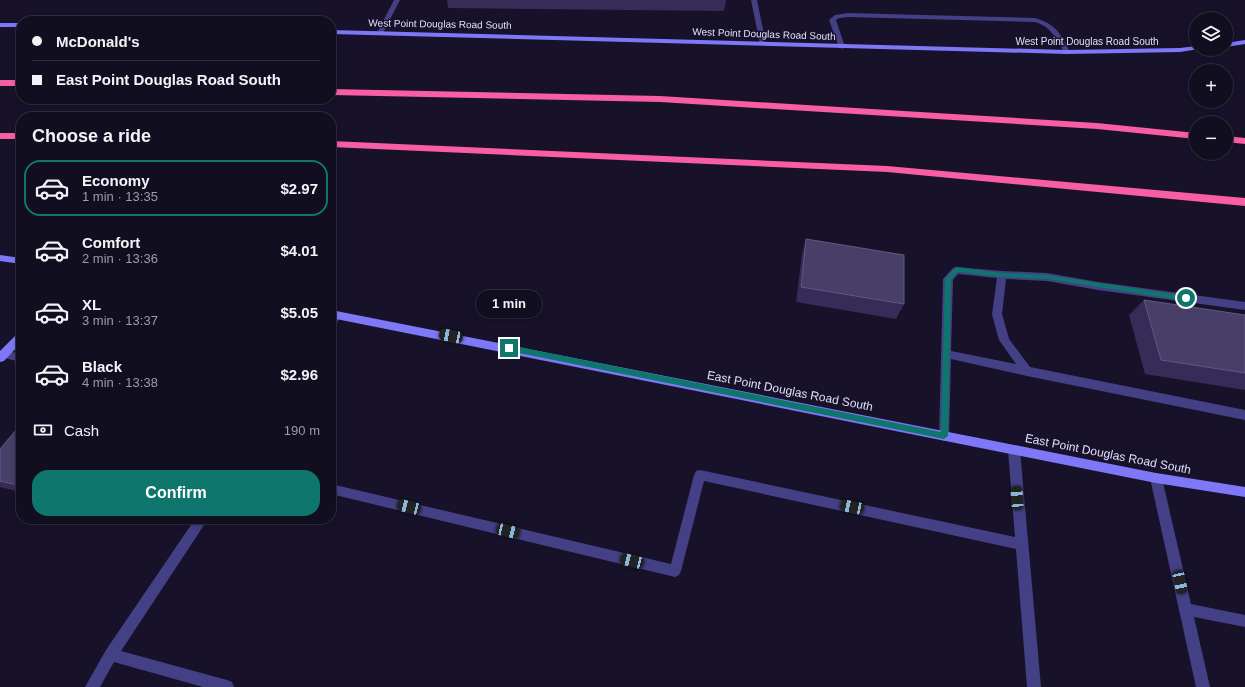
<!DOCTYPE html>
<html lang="en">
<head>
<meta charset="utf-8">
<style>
  :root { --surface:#110e20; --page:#1a1729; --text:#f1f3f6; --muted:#9c9ca5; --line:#302e3e; --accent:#0f766e }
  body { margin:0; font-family:Arial,sans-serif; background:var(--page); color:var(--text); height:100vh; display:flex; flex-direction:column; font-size:15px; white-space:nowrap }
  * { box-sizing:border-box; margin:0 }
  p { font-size:13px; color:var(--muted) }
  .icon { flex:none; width:22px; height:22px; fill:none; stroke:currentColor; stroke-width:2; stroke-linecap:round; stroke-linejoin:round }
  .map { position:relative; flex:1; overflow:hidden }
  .side { position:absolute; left:16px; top:112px; width:320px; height:412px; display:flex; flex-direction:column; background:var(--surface); border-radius:16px; box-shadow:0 2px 6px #0003,0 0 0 1px var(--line) }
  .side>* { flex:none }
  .banner { position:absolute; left:16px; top:16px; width:320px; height:88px; border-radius:16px; box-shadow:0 2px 6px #0003,0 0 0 1px var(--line); display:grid; align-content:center; height:88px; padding:0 16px; background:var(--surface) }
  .tools { position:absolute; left:1189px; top:12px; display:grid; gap:8px }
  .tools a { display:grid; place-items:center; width:44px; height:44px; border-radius:50%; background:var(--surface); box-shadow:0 2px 6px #0003,0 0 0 1px var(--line); font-size:20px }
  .end { position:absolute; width:18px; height:18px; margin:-9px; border:5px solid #0f766e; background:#fff; box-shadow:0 0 0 2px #fff }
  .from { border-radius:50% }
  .bubble { position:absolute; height:28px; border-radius:14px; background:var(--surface); box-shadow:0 2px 6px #0003,0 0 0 1px var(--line); font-size:13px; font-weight:700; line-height:28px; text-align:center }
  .car { position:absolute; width:12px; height:24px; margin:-12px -6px; border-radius:5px; box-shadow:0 0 3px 1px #0007; background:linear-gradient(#222 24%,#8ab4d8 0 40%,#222 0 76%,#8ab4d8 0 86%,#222 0) }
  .banner b { display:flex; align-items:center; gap:14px; height:38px; font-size:15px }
  .banner b+b { border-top:1px solid var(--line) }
  .banner i { width:10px; height:10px; background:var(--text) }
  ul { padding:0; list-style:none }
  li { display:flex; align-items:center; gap:12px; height:56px; margin:0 8px 6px; padding:0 8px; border:2px solid transparent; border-radius:16px }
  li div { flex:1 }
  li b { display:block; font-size:15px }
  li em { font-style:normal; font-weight:700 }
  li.on { border-color:var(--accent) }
  li>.icon { width:36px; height:36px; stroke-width:1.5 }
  h2 { padding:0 16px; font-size:18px; line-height:48px }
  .pay { display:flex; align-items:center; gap:10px; height:44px; padding:0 16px; font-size:15px }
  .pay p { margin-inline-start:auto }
  .action { display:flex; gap:8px; margin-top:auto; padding:8px 16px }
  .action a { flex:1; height:46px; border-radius:16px; background:var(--accent); color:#fff; font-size:16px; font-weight:700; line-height:46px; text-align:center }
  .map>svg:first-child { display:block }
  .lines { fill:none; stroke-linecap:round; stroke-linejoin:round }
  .lane { fill:#444086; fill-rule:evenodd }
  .secondary { fill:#7e78f9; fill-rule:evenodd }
  .highway { fill:#f75ea4; fill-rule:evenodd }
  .wall { fill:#362c57 }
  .shaded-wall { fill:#221a3d }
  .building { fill:#483f68; stroke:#605880 }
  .route { fill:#0f766e }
  .labels { text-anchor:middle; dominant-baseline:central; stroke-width:3; stroke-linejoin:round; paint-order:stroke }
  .far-street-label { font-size:10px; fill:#e1ddfd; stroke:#17122a }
  .street-label { font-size:12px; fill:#e1ddfd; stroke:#17122a }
</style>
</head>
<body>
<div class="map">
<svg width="1245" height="687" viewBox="0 0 1245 687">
  <rect width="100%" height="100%" fill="#17122a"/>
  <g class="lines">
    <g class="lane">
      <path d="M394 0H400L383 33 378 34 377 33Z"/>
      <path d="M751 0H757L766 44 765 45 760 44Z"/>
      <path d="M848 13 1035 18C1056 24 1061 34 1070 52L1065 53C1056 39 1052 27 1035 22L848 17 839 18 836 20 845 47 842 49 839 47 829 20 835 15Z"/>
      <path d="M956 267 1002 271 1047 273 1098 282 1245 302V310L1098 290 1047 281 1006 279 1002 314 1009 339 1030 367 1245 410V420L1027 376 951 359 949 436 948 439 944 441 940 439 939 436 943 279 953 268ZM958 274 997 278 992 314 999 340 1016 364 951 351 953 280Z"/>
      <path d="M337 311 340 312 342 315 334 327 331 328C331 321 329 314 337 311Z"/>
      <path d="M4 350 21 354V362L0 357V352Z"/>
      <path d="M1014 445 1018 446 1020 450 1041 687H1027L1016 549 704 481 681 571 679 575 675 577 331 494V484L671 564 694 475 696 471 700 470 1015 537 1008 450 1010 446Z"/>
      <path d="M1156 473 1160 474 1162 478 1191 604 1245 615V627L1194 617 1210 687H1196L1150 478 1152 474Z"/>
      <path d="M195 519H208L121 651 227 680 232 682 234 687H203L114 662 100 687H85L106 650Z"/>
    </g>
    <g class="secondary">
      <rect x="0" y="23" width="21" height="4"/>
      <path d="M331 30 1067 50 1180 48 1196 46V49H1199L1180 52 1067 54 331 34Z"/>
      <path d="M1245 40V44L1226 47V43Z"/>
      <path d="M0 255 21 258V264L0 261Z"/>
      <path d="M331 310 1156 473 1245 487V497L1156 483 331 318Z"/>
      <path d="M21 333V343L4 361 0 362V351L17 334Z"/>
    </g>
    <g class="highway">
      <rect x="0" y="80" width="21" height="6"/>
      <path d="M331 89 660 96 1097 123 1196 133V139L1097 129 660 102 331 95Z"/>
      <rect x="0" y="133" width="21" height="6"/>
      <path d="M1226 136 1245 138V144L1226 142Z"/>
      <path d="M331 141 887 166 1245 198V206L887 172 331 147Z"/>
    </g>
  </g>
  <g class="wall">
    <path d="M447 0H726L724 11 448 8Z"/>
    <path d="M806 239 904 304 896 319 796 302 802 254Z"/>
    <path d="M1144 300 1245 315V390L1145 374 1129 315Z"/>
    <path d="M21 424V492L0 487V449Z"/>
    <path d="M136 519H152L150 522Z"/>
  </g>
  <path class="shaded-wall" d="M144 519H152L150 522Z"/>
  <g class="building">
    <path d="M806 239 904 255V304L801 287Z"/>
    <path d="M1144 300 1245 315V373L1161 360Z"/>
    <path d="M21 424V486L0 481V449Z"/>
  </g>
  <path class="route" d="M956 267 1002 273 1047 275 1186 296 1189 298 1186 301 1047 279 1002 277 958 272 951 279 948 436 944 439 509 351 505 348 509 345 941 432 945 279Z"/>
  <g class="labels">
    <g class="far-street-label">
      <text transform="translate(440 24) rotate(1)">West Point Douglas Road South</text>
      <text transform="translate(764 34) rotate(2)">West Point Douglas Road South</text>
      <text x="1087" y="41">West Point Douglas Road South</text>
    </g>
    <g class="street-label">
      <text transform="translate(790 391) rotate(11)">East Point Douglas Road South</text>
      <text transform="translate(1108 454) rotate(11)">East Point Douglas Road South</text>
    </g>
  </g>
</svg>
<div class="tools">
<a><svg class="icon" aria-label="layers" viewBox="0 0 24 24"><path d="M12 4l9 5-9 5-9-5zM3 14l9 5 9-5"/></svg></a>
<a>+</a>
<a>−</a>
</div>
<i class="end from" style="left:1186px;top:298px"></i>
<i class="end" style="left:509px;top:348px"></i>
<div class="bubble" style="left:476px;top:290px;width:66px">1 min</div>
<i class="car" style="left:451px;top:336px;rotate:281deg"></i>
<i class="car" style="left:1017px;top:498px;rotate:356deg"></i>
<i class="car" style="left:409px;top:507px;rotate:284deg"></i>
<i class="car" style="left:852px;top:507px;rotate:282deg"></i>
<i class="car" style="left:508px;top:531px;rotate:103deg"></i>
<i class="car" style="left:632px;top:561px;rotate:284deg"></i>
<i class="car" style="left:1180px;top:582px;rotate:168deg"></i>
<div class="banner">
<b><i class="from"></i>McDonald's</b>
<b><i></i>East Point Douglas Road South</b>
</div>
<section class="side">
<h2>Choose a ride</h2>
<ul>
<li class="on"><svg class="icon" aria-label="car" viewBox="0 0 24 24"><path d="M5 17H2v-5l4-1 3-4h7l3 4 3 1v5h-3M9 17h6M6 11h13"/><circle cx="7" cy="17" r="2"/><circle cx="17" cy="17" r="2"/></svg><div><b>Economy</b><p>1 min · 13:35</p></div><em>$2.97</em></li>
<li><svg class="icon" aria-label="car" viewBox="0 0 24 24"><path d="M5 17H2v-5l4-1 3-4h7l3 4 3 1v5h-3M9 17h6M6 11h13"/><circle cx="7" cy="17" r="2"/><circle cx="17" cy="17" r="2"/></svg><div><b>Comfort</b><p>2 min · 13:36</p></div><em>$4.01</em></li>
<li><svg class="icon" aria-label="car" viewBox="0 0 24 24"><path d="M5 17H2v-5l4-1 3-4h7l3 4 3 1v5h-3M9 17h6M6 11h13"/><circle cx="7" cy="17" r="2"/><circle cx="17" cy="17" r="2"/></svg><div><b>XL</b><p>3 min · 13:37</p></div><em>$5.05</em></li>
<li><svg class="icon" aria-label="car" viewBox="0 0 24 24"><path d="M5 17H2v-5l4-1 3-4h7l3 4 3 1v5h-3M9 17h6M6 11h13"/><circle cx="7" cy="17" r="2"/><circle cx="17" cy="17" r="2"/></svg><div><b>Black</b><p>4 min · 13:38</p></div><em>$2.96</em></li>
</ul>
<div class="pay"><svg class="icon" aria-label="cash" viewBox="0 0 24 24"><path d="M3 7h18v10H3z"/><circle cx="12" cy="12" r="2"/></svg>Cash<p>190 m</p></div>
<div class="action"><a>Confirm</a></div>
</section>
</div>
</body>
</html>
